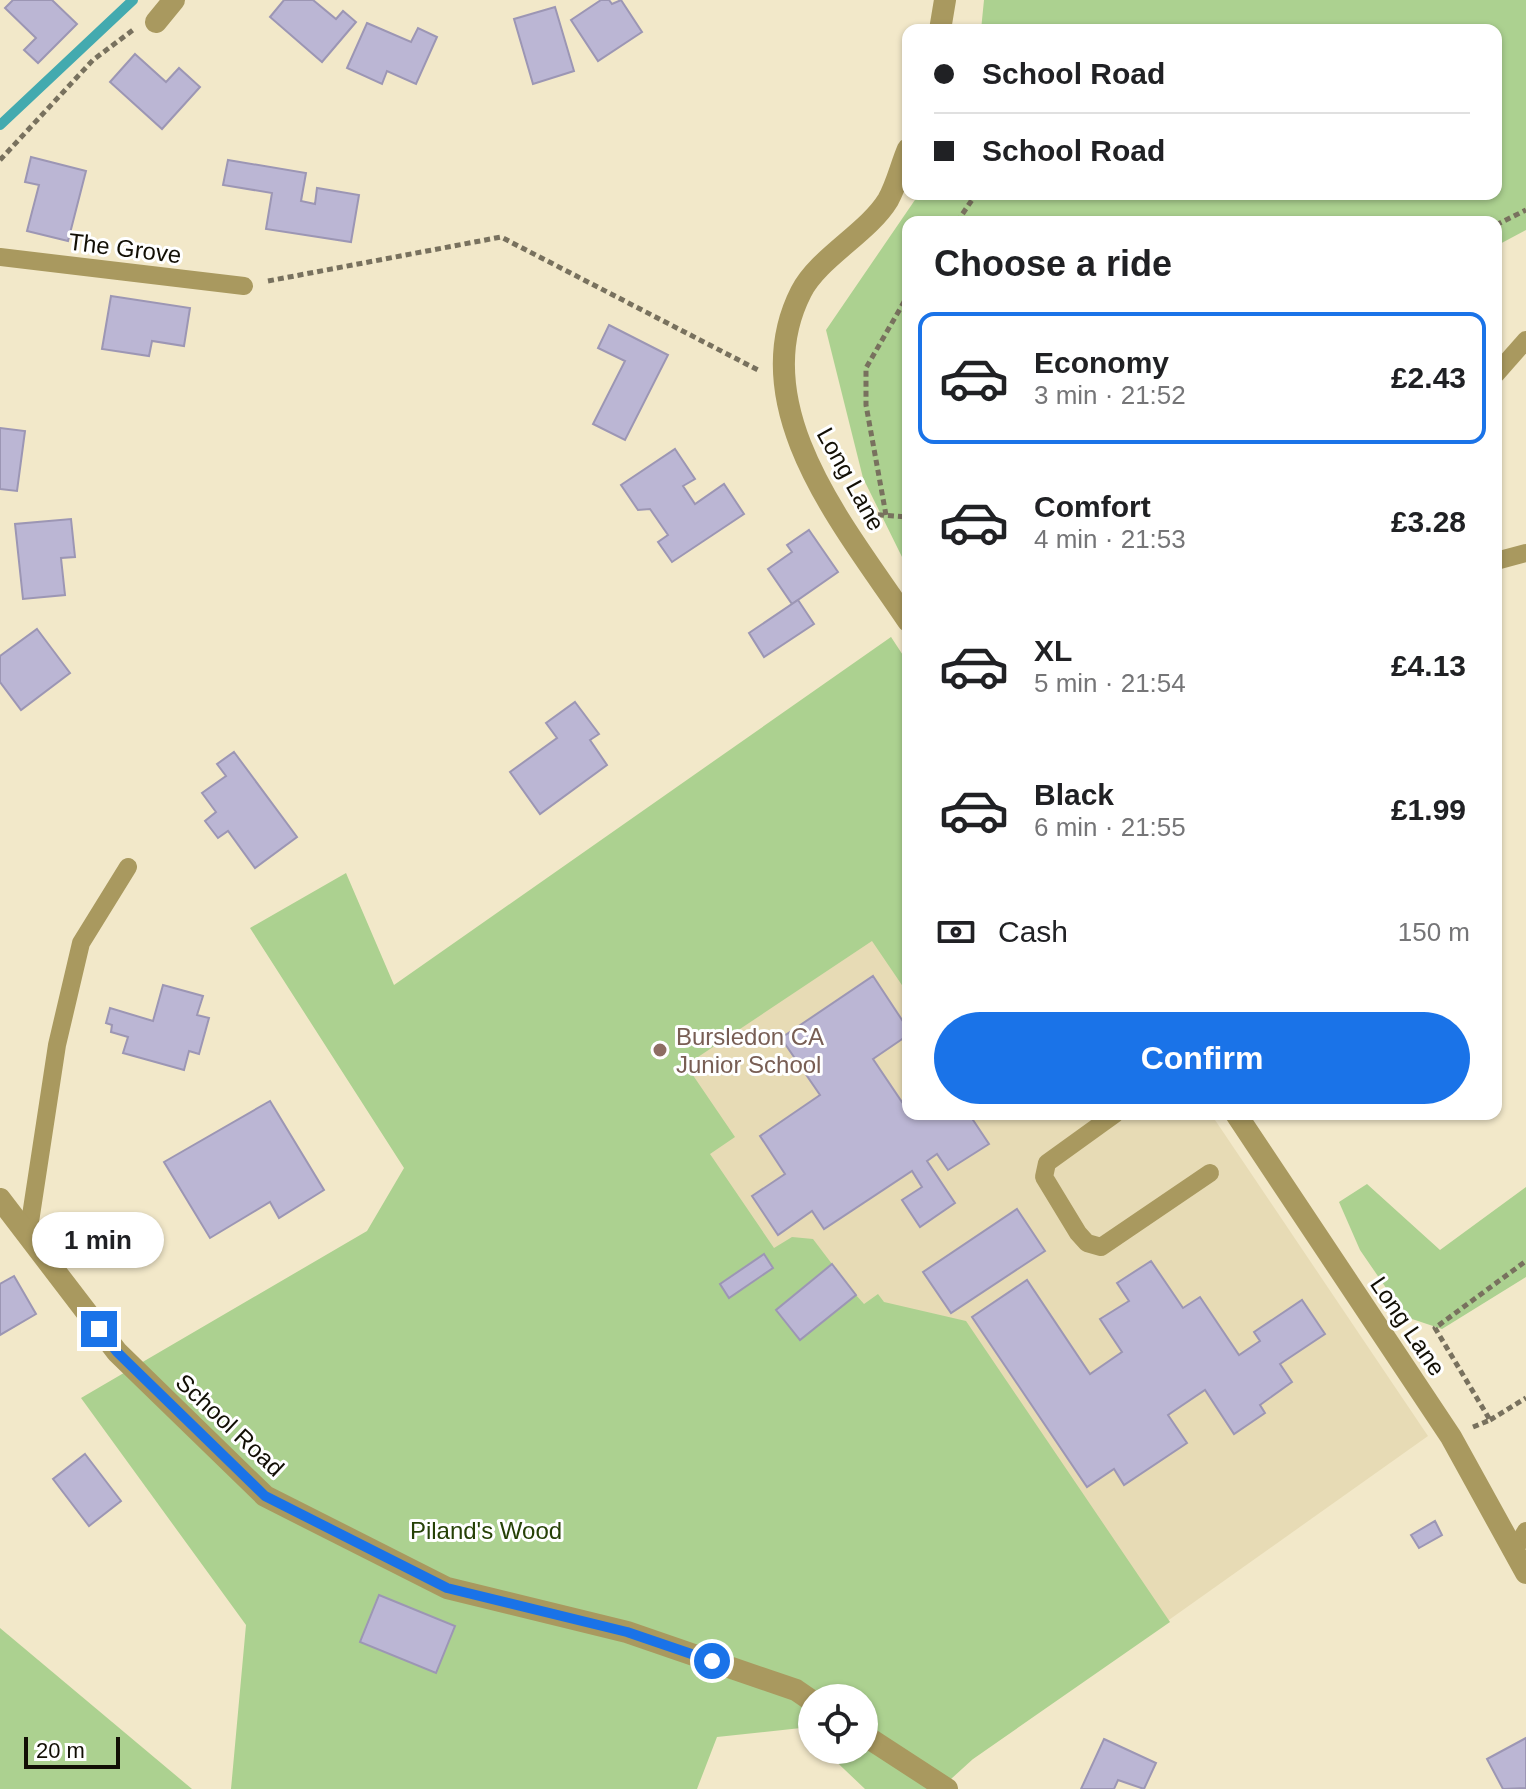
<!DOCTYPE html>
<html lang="en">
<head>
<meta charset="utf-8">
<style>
  :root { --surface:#fff; --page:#f6f6f6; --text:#202124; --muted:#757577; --line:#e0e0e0; --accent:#1a73e8 }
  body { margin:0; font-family:Helvetica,sans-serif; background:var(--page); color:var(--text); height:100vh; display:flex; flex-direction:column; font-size:30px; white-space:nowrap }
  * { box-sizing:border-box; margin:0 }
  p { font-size:26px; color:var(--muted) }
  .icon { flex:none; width:44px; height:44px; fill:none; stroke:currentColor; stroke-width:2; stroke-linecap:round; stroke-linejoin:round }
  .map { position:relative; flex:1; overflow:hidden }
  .details { position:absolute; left:902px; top:216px; width:600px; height:904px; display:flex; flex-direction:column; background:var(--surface); border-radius:16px; box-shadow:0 2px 6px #0004 }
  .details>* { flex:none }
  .banner { position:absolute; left:902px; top:24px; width:600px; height:176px; border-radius:16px; box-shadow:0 2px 6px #0004; display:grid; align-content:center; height:176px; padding:0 32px; background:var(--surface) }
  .controls { position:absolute; left:798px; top:1684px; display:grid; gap:16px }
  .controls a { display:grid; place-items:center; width:80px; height:80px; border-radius:50%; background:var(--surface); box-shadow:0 2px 6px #0004; font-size:40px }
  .scale { position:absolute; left:24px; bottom:20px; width:96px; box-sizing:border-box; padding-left:8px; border:4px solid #120f05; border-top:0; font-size:22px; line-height:28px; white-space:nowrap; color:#120f05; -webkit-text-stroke:6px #fff; paint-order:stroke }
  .end { position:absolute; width:36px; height:36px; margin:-18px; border:10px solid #1a73e8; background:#fff; box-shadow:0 0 0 4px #fff }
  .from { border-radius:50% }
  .bubble { position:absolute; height:56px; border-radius:28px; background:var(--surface); box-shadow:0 2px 6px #0004; font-size:26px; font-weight:600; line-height:56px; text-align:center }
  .banner b { display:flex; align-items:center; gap:28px; height:76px; font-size:30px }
  .banner b+b { border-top:2px solid var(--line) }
  .banner i { width:20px; height:20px; background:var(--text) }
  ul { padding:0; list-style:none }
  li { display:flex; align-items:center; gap:24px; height:132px; margin:0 16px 12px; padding:0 16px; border:4px solid transparent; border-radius:16px }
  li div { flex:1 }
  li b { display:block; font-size:30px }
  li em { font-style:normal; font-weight:600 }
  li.active { border-color:var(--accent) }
  li>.icon { width:72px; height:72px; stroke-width:1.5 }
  h2 { padding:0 32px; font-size:36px; line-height:96px }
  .pay { display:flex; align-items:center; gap:20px; height:88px; padding:0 32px; font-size:30px }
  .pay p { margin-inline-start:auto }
  .primary-button { display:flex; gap:16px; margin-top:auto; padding:16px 32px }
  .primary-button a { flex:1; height:92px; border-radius:48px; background:var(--accent); color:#fff; font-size:32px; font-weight:600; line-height:92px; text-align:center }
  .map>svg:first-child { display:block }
  .built { fill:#e7dbb5 }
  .green { fill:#acd190 }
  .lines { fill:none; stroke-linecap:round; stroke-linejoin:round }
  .stream { stroke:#43aaaf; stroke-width:10 }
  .building { fill:#bbb6d4; stroke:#9c96b4; stroke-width:2 }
  .path { stroke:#78715e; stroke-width:5; stroke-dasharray:6 4; stroke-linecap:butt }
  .service { stroke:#a9995f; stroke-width:18 }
  .minor { stroke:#a9995f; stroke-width:22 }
  .route { stroke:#1a73e8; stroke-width:10 }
  .education-dot { fill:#8d6e63; stroke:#fff; stroke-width:3 }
  .labels { text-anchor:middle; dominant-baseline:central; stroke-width:6; stroke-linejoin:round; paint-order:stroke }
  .street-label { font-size:24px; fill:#120f05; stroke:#fff }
  .education-label { font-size:24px; fill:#785e54; stroke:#fff; text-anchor:start }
  .park-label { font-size:24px; fill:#264106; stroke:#fff }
</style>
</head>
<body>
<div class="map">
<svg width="1526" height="1789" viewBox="0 0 1526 1789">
  <rect width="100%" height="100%" fill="#f2e8c9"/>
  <path class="built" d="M891 637 908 663V1114H1211L1428 1436 973 1759 442 1161Z"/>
  <g class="green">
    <path d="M984 0H1526V230L1496 246V222H908V559L904 561 863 478 826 330 919 194H1496V30H981Z"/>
    <path d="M891 637 908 663V994L872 941 686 1065 735 1137 710 1154 774 1248 792 1237 813 1239 832 1264 776 1310 800 1340 856 1295 864 1304 878 1294 884 1302 966 1321 1170 1622 973 1759 940 1789H865L824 1750H864V1698H812V1738L801 1728 717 1737 697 1789H231L246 1625 81 1398 367 1231 404 1168 250 928 346 873 394 985Z"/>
    <path d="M1367 1184 1440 1250 1526 1187V1277L1442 1329 1406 1317 1360 1250 1339 1202Z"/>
    <path d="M0 1628 192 1789H0Z"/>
  </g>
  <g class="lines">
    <path class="stream" d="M0 125 133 0"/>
  </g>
  <g class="building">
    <path d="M13 0H52L77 24 38 63 24 50 36 38 5 8Z"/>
    <path d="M284 0H313L336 19 343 11 356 22 322 62 270 17Z"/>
    <path d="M601 0H609L612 4 621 0 642 32 598 61 571 20Z"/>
    <path d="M555 7 574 71 533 84 514 19Z"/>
    <path d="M367 23 411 42 418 28 437 37 416 84 387 71 382 84 347 68Z"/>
    <path d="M135 54 166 82 179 68 200 87 162 129 110 82Z"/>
    <path d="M31 157 86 171 68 241 27 231 39 185 25 182Z"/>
    <path d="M228 160 306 173 301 201 315 204 317 188 359 195 351 242 266 229 272 193 223 185Z"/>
    <path d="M111 296 190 308 184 346 152 341 149 356 102 349Z"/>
    <path d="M609 325 668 355 625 440 593 424 625 361 598 348Z"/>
    <path d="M0 428 25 431 17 491 0 489Z"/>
    <path d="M675 449 695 479 683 486 695 504 724 484 744 514 672 562 658 542 668 535 650 509 638 510 621 485Z"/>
    <path d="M71 519 75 557 61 558 65 595 23 599 15 524Z"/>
    <path d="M809 530 838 572 792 604 768 569 792 552 787 545Z"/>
    <path d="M798 600 814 624 764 657 749 633Z"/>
    <path d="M37 629 70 673 21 710 0 682V656Z"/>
    <path d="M575 702 599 734 590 740 607 765 540 814 510 772 557 738 546 723Z"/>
    <path d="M234 752 297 837 255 868 228 831 218 838 205 821 216 812 202 793 226 776 217 764Z"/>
    <path d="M873 976 908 1029V1035L873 1059 902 1102 908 1098V1114H969L989 1144 948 1170 937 1154 927 1161 955 1203 920 1227 902 1200 922 1187 912 1171 824 1229 812 1211 778 1235 752 1196 785 1174 760 1136 820 1095 781 1038Z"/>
    <path d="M163 985 203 996 197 1015 209 1018 199 1054 189 1051 184 1070 123 1053 128 1037 111 1032 112 1025 106 1023 110 1008 153 1021Z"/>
    <path d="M270 1101 324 1190 279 1218 270 1202 210 1238 164 1162Z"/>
    <path d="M1017 1209 1045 1251 951 1313 923 1272Z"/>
    <path d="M764 1254 773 1268 729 1298 720 1284Z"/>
    <path d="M1151 1261 1183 1308 1200 1297 1239 1355 1260 1341 1254 1332 1302 1300 1325 1334 1280 1364 1292 1382 1260 1405 1265 1413 1234 1434 1205 1390 1168 1415 1187 1443 1124 1485 1114 1469 1087 1487 972 1317 1027 1280 1090 1374 1122 1352 1100 1319 1129 1301 1117 1283Z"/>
    <path d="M832 1264 856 1295 800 1340 776 1310Z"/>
    <path d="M14 1276 36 1314 0 1335V1284Z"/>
    <path d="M85 1454 121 1501 89 1526 53 1479Z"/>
    <path d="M1435 1521 1442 1535 1419 1548 1411 1535Z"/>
    <path d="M379 1595 455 1626 436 1673 360 1642Z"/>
    <path d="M1526 1738V1788L1503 1789 1487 1759Z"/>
    <path d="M1104 1739 1156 1763 1144 1789 1118 1780 1114 1789H1081Z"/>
  </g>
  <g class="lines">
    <g class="path">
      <path d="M0 160 93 60 133 30"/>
      <path d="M957 222 976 194"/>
      <path d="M1496 225 1526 210"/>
      <path d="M268 281 501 237 758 370"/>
      <path d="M868 514 908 517"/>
      <path d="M886 515 866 405V368L908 295"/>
      <path d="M1490 1420 1526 1398"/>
      <path d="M1473 1427 1490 1420 1435 1328 1526 1261"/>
    </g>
    <g class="service">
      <path d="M0 257 244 286"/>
      <path d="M1496 374 1526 340"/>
      <path d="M1496 561 1526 553"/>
      <path d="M1115 1114 1047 1163 1044 1177 1078 1233 1087 1243 1101 1247 1210 1173"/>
      <path d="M28 1235 57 1045 81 943 128 867"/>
      <path d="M1515 1549 1526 1531"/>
    </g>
    <g class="minor">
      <path d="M156 22 174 0"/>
      <path d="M940 30 945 0"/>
      <path d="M908 149C901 165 897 184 888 200 868 233 818 258 801 292 742 408 848 531 908 621"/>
      <path d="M1236 1114 1451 1437 1526 1573"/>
      <path d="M0 1199 117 1352 265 1496 447 1588 627 1632 796 1690 812 1701"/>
      <path d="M864 1735 947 1789"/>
    </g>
  </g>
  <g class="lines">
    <path class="route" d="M99 1329 117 1352 265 1496 447 1588 627 1632 712 1661"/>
  </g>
  <circle class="education-dot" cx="660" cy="1050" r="8"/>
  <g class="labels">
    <g class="street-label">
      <text transform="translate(125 248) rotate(7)">The Grove</text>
      <text transform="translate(851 479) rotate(61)">Long Lane</text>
      <text transform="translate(1408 1326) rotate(56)">Long Lane</text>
      <text transform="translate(230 1425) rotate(43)">School Road</text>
    </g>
    <g class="education-label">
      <text x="676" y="1036">Bursledon CA<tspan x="676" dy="28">Junior School</tspan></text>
    </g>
    <g class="park-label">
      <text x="486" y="1530">Piland's Wood</text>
    </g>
  </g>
</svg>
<div class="controls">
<a><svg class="icon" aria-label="locate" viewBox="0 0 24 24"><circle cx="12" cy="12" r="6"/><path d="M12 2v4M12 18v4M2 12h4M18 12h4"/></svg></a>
</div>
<div class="scale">20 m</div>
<i class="end from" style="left:712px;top:1661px"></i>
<i class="end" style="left:99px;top:1329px"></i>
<div class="bubble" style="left:32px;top:1212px;width:132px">1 min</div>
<div class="banner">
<b><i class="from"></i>School Road</b>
<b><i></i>School Road</b>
</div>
<section class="details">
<h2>Choose a ride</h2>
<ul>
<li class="active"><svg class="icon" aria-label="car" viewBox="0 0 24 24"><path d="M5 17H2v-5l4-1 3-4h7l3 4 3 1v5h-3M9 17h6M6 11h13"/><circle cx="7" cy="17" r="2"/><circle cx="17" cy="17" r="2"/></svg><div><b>Economy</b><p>3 min · 21:52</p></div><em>£2.43</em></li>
<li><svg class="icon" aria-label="car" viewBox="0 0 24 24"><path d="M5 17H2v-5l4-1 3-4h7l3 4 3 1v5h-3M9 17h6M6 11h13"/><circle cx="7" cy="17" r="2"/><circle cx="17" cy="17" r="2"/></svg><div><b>Comfort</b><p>4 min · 21:53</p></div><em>£3.28</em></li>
<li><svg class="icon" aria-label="car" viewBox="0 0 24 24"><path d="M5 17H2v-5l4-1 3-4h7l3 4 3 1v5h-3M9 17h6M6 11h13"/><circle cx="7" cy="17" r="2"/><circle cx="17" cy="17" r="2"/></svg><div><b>XL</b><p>5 min · 21:54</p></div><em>£4.13</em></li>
<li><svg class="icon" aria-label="car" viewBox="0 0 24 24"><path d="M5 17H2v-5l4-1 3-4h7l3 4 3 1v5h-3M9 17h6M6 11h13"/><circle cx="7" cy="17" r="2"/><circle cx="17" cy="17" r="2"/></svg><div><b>Black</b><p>6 min · 21:55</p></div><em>£1.99</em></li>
</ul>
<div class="pay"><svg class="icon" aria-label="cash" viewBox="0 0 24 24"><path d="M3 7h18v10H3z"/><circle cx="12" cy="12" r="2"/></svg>Cash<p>150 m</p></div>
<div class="primary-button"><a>Confirm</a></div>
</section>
</div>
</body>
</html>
